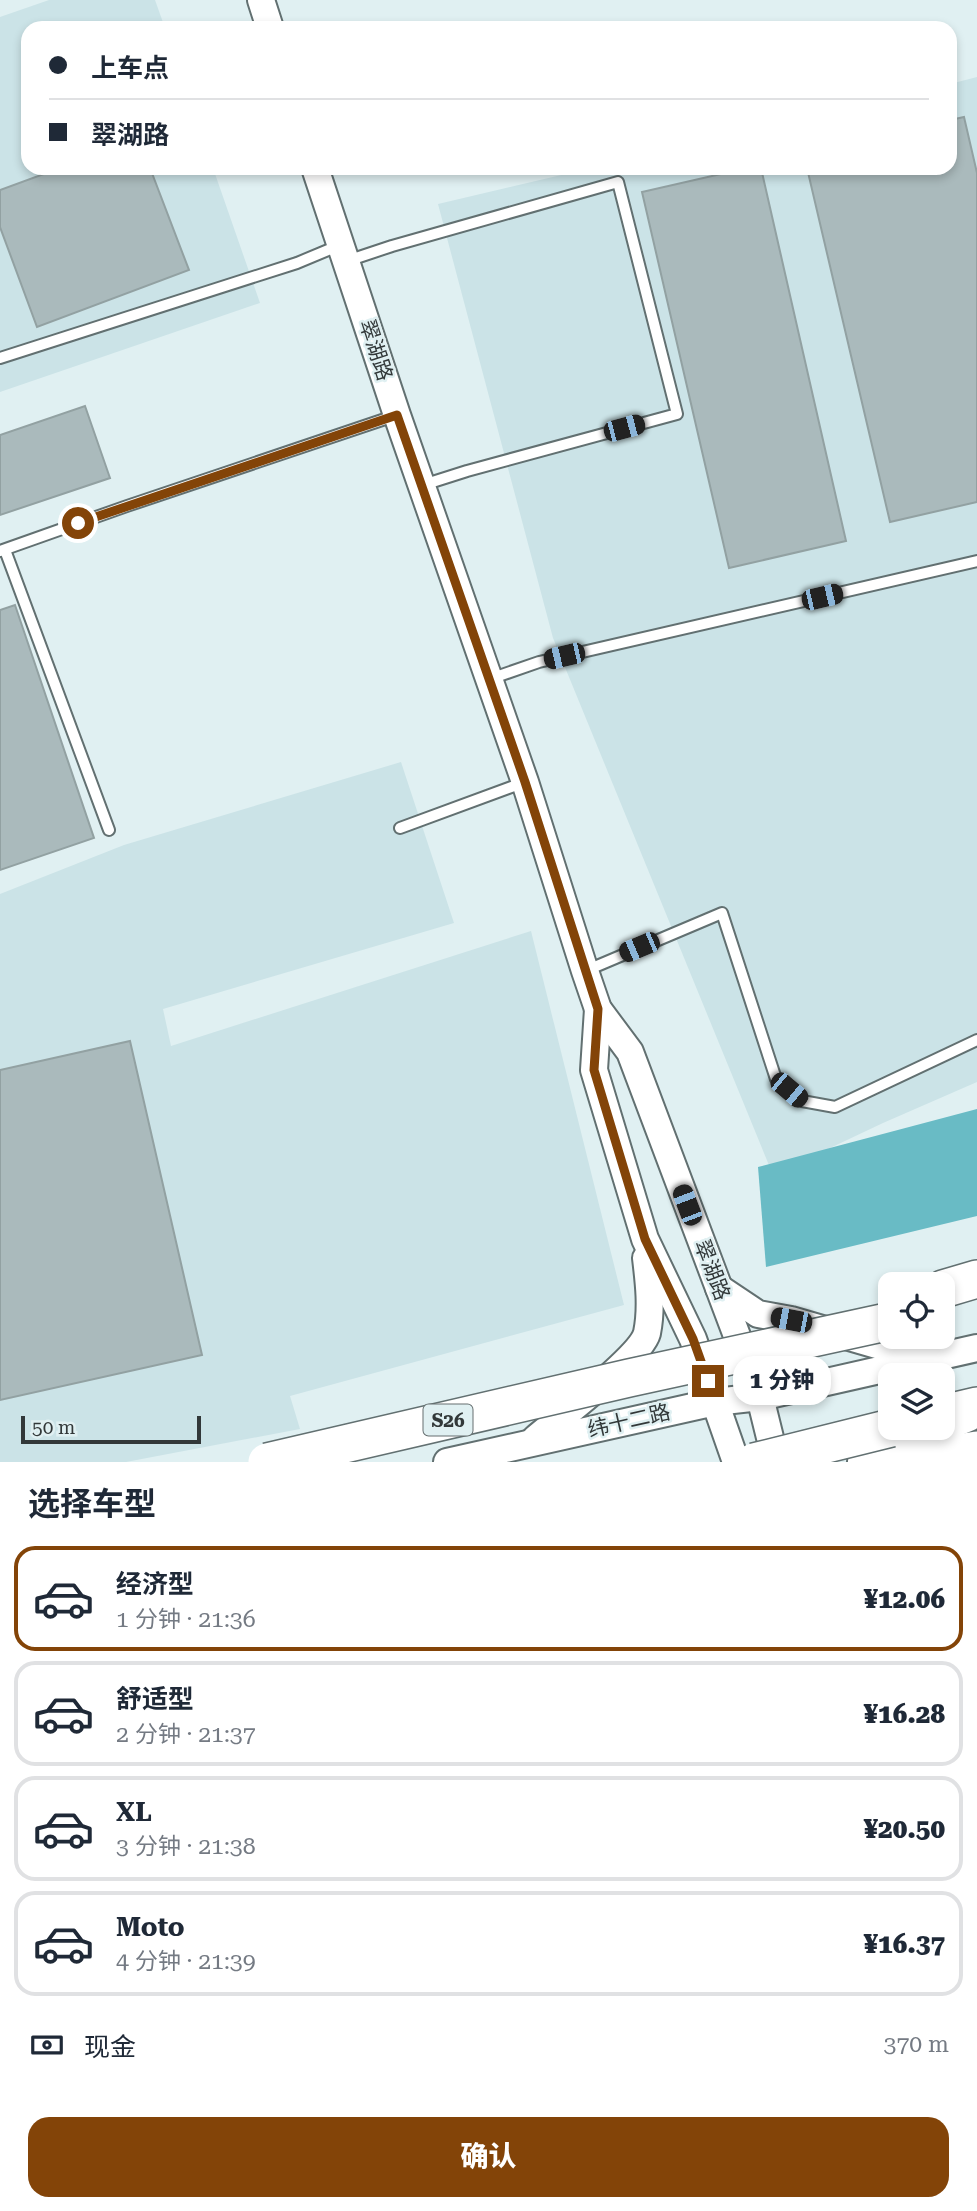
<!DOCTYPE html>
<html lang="zh">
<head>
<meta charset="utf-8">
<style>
  :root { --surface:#fff; --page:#f2f2f3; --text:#1f2937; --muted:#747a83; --line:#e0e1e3; --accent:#834408 }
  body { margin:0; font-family:"Roboto Serif","Noto Sans SC",serif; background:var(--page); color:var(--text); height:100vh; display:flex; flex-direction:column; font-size:26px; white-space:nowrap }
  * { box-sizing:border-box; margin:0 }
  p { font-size:23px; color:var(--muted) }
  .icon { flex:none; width:38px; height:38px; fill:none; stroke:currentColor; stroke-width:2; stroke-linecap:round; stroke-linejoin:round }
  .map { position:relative; height:1462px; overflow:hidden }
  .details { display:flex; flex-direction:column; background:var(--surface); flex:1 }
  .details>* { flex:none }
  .banner { position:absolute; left:21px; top:21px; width:936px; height:154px; border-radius:21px; box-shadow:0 4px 10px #0003; display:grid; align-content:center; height:154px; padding:0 28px; background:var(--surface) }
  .tools { position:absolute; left:878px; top:1272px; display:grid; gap:14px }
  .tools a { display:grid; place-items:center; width:77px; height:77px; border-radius:14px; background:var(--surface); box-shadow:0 4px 10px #0003; font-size:35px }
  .scale { position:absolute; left:21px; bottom:18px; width:180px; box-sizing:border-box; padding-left:7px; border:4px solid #323839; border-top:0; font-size:19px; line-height:24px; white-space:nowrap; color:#323839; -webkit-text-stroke:5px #e0f0f2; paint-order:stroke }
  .end { position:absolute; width:32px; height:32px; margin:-16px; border:9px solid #834408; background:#fff; box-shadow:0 0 0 4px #fff }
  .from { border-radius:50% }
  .bubble { position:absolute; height:49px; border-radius:21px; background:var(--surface); box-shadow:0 4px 10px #0003; font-size:23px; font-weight:800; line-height:49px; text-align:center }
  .car { position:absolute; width:21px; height:42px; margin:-21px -10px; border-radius:9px; box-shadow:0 0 5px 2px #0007; background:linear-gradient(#222 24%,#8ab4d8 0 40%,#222 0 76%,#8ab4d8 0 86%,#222 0) }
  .banner b { display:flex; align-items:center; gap:24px; height:66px; font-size:26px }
  .banner b+b { border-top:2px solid var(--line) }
  .banner i { width:18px; height:18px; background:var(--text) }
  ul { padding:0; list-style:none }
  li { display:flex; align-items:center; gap:21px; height:105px; margin:0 14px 10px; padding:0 14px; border:4px solid var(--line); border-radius:21px }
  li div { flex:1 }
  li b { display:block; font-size:26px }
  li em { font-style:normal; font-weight:800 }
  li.current { border-color:var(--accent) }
  li>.icon { width:63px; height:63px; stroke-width:1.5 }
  h2 { padding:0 28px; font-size:32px; line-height:84px }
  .pay { display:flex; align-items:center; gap:18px; height:77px; padding:0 28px; font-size:26px }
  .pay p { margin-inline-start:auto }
  .cta { display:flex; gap:14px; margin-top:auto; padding:14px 28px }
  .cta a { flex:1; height:80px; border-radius:21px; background:var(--accent); color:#fff; font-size:28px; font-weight:800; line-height:80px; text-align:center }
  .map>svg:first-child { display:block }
  .built { fill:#cbe3e7 }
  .forest { fill:#69bbc5 }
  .building { fill:#aababc; stroke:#92a1a2; stroke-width:2 }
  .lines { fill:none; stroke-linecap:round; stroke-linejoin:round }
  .service-casing { stroke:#627071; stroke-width:14 }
  .tertiary-casing { stroke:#627071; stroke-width:30 }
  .motorway-casing { stroke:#627071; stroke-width:40 }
  .service { stroke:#fff; stroke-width:10 }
  .tertiary { stroke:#fff; stroke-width:26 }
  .motorway { stroke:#fff; stroke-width:37 }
  .motorway-bridge-casing { stroke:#627071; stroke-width:40; stroke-linecap:butt }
  .motorway-bridge { stroke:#fff; stroke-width:37 }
  .route { stroke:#834408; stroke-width:9 }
  .labels { text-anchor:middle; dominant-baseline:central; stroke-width:5; stroke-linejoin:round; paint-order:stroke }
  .shield { fill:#e0f0f2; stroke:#666f70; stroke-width:2 }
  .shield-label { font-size:19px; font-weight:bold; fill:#323839 }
  .street-label { font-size:21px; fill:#323839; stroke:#e0f0f2 }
</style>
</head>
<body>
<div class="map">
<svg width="977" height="1462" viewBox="0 0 977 1462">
  <rect width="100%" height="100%" fill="#e0f0f2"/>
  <g class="built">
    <path d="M49 0H155L165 28H28V168H213L260 303 0 392V17Z"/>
    <path d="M977 77V1082L883 1123 773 1175 553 638 438 204 591 168H950V84Z"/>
    <path d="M401 762 454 923 163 1009 171 1046 531 931 624 1305 290 1396 300 1429 126 1462H0V894L124 845Z"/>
  </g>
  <path class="forest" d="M977 1109V1216L766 1267 758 1167Z"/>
  <g class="building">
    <path d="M964 117 977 173V502L890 522 807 168H950V120Z"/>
    <path d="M60 168H150L189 270 37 327 0 227V190Z"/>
    <path d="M747 168H761L846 541 729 568 642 192Z"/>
    <path d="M85 406 110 478 0 515V435Z"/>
    <path d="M15 605 94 838 0 870V610Z"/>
    <path d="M130 1041 202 1355 0 1400V1070Z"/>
  </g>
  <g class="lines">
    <defs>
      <g id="service">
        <path d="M347 261 392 246 618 182 677 414 467 471 423 485"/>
        <path d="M0 358 297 263 340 245"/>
        <path d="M5 550 109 830"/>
        <path d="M0 551 127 506 397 415"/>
        <path d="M490 679 539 662 977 561"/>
        <path d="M400 828 525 782"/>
        <path d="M585 971 722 913 776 1079 802 1101 835 1107 977 1040"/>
      </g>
      <g id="tertiary">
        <path d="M261 0 270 28"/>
        <path d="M315 168 397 415 525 782 585 971 598 1009 630 1052 760 1397 776 1462"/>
        <path d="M598 1009 594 1070 645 1239 693 1339 736 1462"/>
        <path d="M719 1288 758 1314 791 1320 925 1359"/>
        <path d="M535 1439C557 1420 641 1357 647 1333 652 1308 649 1283 646 1258"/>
        <path d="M447 1462 715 1402 760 1397 977 1348"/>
        <path d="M861 1462 969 1418"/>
      </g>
      <g id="motorway">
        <path d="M943 1289 977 1279"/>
        <path d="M943 1414 977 1406"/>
        <path d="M903 1462 977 1450"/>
      </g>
    </defs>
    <use href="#service" class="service-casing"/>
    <use href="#tertiary" class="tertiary-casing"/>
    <use href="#motorway" class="motorway-casing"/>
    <use href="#service" class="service"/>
    <use href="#tertiary" class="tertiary"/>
    <use href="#motorway" class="motorway"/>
    <defs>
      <g id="motorway-bridge">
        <path d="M267 1462 629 1378 891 1321"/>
        <path d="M754 1462 891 1428"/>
      </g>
    </defs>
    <use href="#motorway-bridge" class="motorway-bridge-casing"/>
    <use href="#motorway-bridge" class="motorway-bridge"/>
  </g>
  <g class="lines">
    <path class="route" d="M78 523 397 415 525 782 598 1009 594 1070 645 1239 693 1339 708 1381"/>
  </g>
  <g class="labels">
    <rect class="shield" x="423.5" y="1404.5" width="49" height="31" rx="5"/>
    <g class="shield-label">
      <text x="448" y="1420">S26</text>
    </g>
    <g class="street-label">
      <text transform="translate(376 350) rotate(72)">翠湖路</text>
      <text transform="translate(712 1270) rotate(69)">翠湖路</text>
      <text transform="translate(629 1421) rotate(-13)">纬十二路</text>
    </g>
  </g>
</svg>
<div class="tools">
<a><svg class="icon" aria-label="locate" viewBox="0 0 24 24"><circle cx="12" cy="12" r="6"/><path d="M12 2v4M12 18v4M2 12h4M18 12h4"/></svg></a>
<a><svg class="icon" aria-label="layers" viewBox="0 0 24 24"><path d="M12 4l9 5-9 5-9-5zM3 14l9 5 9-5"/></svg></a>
</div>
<div class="scale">50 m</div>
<i class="end from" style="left:78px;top:523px"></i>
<i class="end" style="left:708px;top:1381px"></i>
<div class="bubble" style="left:733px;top:1356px;width:98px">1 分钟</div>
<i class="car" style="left:624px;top:428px;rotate:75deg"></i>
<i class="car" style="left:822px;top:597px;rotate:77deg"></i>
<i class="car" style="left:564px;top:656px;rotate:257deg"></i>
<i class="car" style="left:639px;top:947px;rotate:247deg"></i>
<i class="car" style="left:789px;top:1090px;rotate:130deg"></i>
<i class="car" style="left:687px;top:1205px;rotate:339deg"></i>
<i class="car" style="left:791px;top:1320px;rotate:281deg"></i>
<div class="banner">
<b><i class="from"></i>上车点</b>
<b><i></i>翠湖路</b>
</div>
</div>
<section class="details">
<h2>选择车型</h2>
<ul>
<li class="current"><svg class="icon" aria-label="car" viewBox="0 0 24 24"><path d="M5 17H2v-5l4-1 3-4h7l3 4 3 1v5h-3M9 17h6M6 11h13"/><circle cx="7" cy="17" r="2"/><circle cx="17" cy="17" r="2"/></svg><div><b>经济型</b><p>1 分钟 · 21:36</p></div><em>¥12.06</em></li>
<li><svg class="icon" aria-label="car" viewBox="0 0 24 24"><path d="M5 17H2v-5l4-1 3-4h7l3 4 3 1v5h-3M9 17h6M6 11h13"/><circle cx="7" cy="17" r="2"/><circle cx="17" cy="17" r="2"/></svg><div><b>舒适型</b><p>2 分钟 · 21:37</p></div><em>¥16.28</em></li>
<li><svg class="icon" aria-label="car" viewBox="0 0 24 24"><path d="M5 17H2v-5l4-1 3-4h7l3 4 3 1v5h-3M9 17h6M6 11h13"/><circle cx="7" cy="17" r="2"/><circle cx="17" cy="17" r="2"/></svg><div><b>XL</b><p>3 分钟 · 21:38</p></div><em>¥20.50</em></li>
<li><svg class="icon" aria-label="car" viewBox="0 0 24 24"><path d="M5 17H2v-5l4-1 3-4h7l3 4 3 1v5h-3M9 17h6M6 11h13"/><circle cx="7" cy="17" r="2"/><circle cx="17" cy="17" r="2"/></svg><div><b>Moto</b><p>4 分钟 · 21:39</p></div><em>¥16.37</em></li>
</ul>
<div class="pay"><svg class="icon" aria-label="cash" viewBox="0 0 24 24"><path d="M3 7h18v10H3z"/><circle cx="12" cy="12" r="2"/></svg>现金<p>370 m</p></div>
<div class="cta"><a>确认</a></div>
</section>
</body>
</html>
